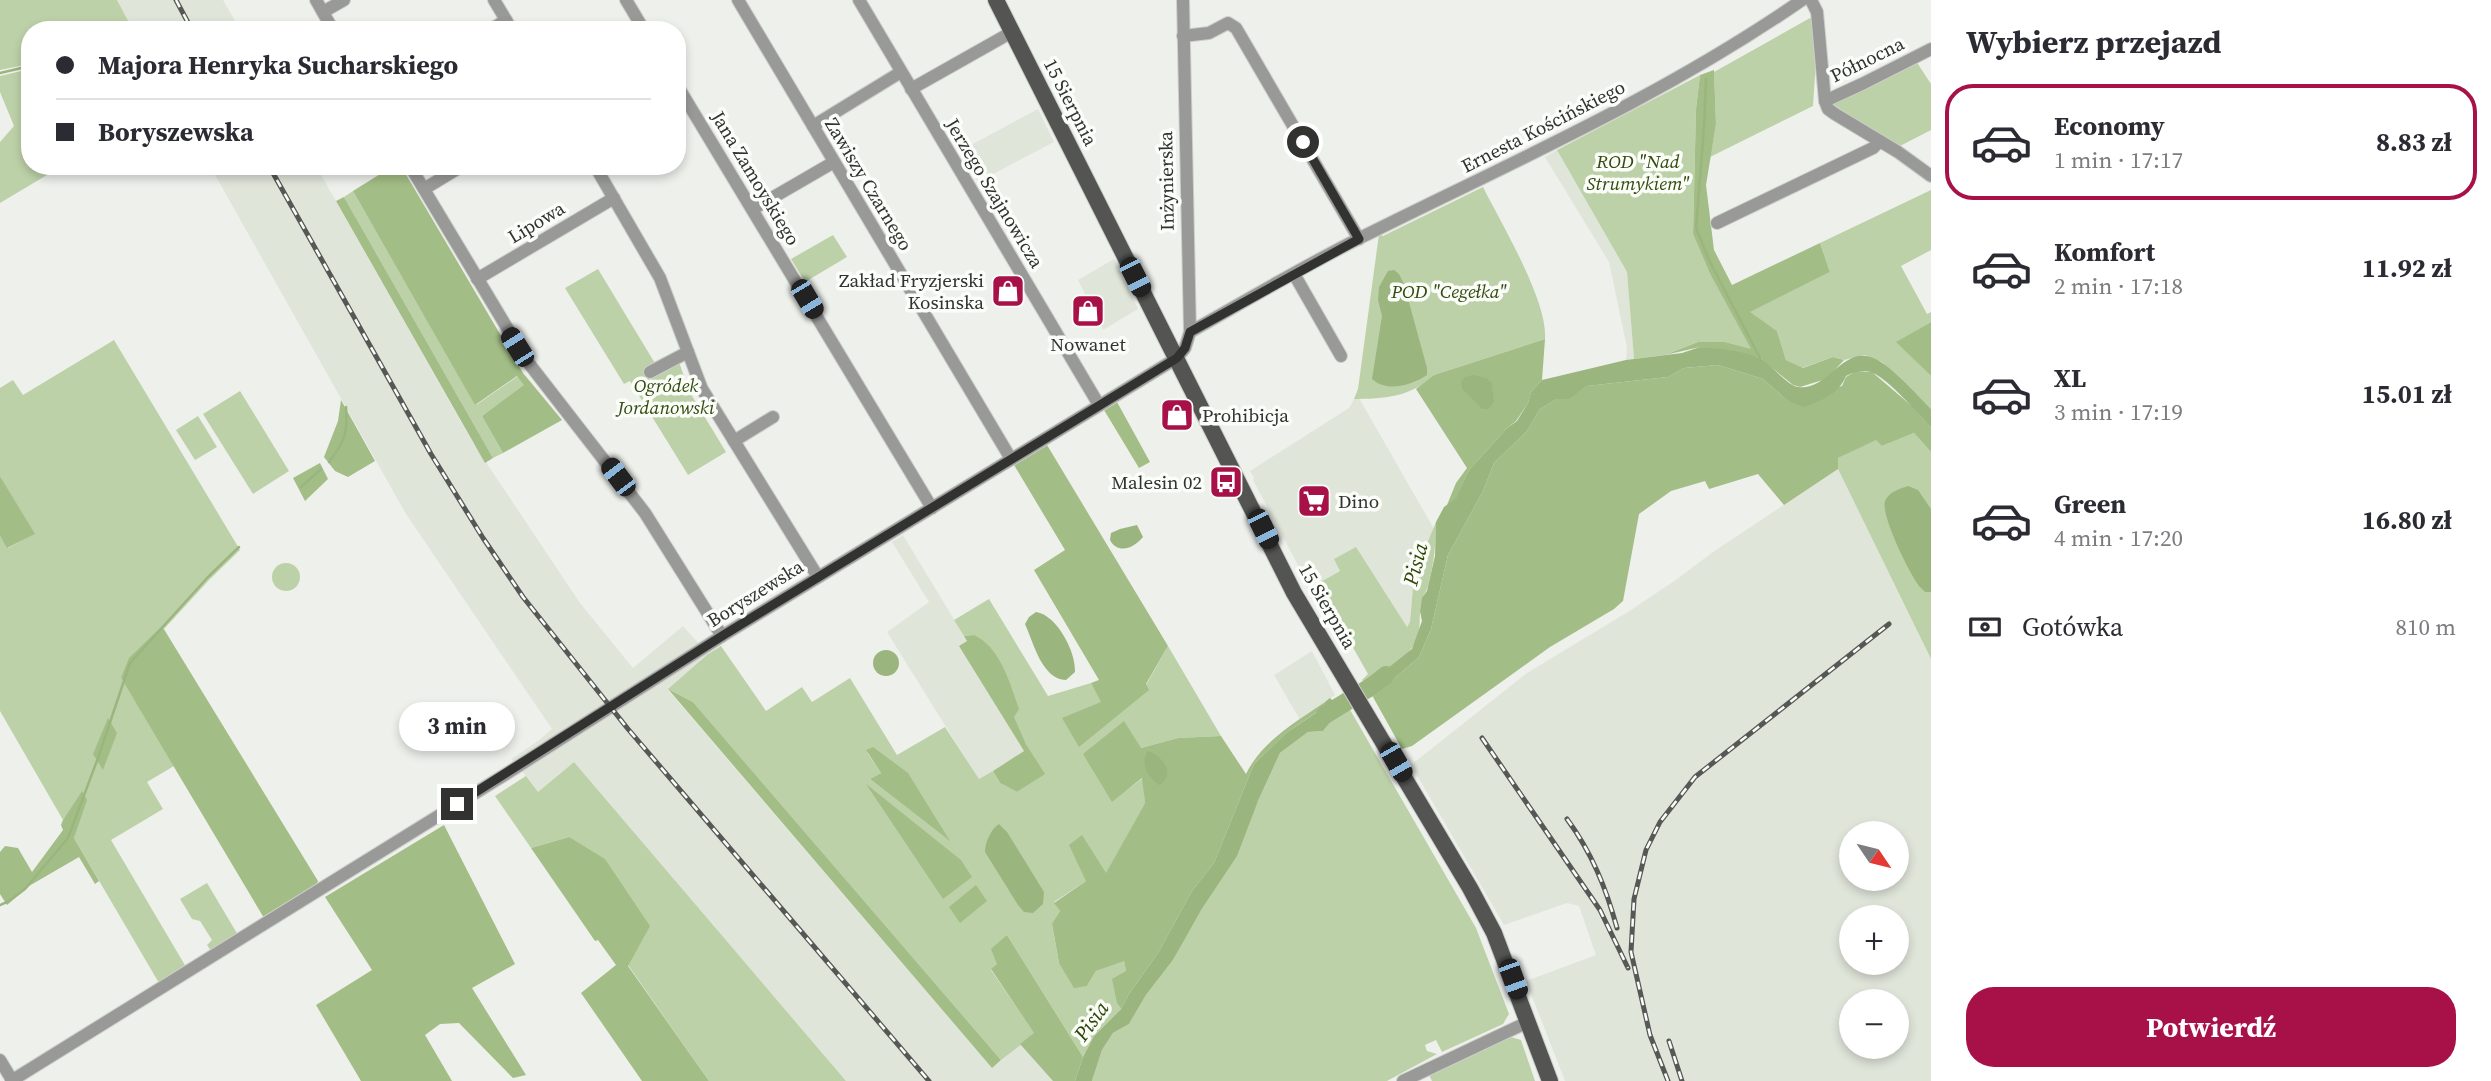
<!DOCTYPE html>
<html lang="pl">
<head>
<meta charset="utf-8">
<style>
  :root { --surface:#fff; --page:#f2f2f3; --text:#2b2b33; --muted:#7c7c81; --line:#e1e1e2; --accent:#a71148 }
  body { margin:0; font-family:"Source Serif 4",serif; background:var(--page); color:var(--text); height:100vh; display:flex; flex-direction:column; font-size:26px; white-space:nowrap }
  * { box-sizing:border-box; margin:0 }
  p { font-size:23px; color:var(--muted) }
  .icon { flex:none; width:38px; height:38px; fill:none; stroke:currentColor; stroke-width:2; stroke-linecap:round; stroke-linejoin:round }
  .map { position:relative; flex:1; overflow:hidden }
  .side { display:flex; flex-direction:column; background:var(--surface); width:560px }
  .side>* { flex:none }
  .guide { position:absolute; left:21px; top:21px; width:665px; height:154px; border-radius:28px; box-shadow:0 4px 10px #0003; display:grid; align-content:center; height:154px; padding:0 35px; background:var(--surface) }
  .needle { width:46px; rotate:125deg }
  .buttons { position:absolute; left:1839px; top:821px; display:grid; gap:14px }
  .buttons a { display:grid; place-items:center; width:70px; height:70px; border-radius:50%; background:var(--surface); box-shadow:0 4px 10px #0003; font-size:35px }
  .end { position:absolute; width:32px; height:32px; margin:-16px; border:9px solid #323331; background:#fff; box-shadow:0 0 0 4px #fff }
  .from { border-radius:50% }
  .bubble { position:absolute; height:49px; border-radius:24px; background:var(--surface); box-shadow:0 4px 10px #0003; font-size:23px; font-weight:700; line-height:49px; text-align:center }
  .car { position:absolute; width:21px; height:42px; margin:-21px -10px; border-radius:9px; box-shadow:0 0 5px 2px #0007; background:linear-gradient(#222 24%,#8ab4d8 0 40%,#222 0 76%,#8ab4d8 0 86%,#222 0) }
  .guide b { display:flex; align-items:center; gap:24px; height:66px; font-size:26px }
  .guide b+b { border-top:2px solid var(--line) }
  .guide i { width:18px; height:18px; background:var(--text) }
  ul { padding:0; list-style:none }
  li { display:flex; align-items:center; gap:21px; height:116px; margin:0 14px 10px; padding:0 21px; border:4px solid transparent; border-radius:28px }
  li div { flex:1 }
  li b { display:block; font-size:26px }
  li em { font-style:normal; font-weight:700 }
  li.selected { border-color:var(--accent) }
  li>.icon { width:63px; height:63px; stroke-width:1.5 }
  h2 { padding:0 35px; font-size:32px; line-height:84px }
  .pay { display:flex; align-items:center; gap:18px; height:77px; padding:0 35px; font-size:26px }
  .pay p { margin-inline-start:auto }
  .primary-button { display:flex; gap:14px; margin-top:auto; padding:14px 35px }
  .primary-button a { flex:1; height:80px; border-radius:28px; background:var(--accent); color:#fff; font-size:28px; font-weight:700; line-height:80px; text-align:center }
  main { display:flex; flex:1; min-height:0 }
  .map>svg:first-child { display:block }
  .built { fill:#e0e5da; fill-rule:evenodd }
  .green { fill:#bdd1a8; fill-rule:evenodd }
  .forest { fill:#a3bd86 }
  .water { fill:#9bb57e }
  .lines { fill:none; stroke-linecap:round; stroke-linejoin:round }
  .stream { stroke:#9bb57e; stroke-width:2.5 }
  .river { stroke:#9bb57e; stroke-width:18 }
  .minor-casing { stroke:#ccceca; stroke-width:14 }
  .major-casing { stroke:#ccceca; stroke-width:18 }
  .minor { stroke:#999a98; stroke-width:12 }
  .major { stroke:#545552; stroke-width:16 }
  .rail-casing { stroke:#565855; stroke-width:5 }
  .rail { stroke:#fbfdf9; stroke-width:2.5; stroke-dasharray:8; stroke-linecap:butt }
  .route { stroke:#323331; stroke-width:9 }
  .labels { text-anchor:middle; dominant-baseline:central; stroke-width:7; stroke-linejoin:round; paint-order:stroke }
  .street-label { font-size:19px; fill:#323331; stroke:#fbfdf9 }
  .park-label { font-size:19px; font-style:italic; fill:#334b0f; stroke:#fbfdf9 }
  .poi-label { font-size:19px; fill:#323331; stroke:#fbfdf9; text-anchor:end }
  .water-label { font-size:21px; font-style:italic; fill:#2d4406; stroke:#fbfdf9 }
</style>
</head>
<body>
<main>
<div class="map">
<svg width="1931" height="1081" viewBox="0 0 1931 1081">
  <rect width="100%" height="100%" fill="#eef0ec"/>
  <g class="built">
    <path d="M117 0H223L240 30H133Z"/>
    <path d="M1038 109 1054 142 978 182 960 151Z"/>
    <path d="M1557 150 1627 272 1634 359 1626 360 1627 348 1609 262 1545 157Z"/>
    <path d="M210 166H316L473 443 580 603 633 668 683 626 708 654 668 690 992 1068 1020 1044 1053 1081H846L574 762 538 792 522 771 612 714 620 706 514 762 511 759 538 741 552 729 406 514Z"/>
    <path d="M1114 259 1138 309 1103 330 1078 280Z"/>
    <path d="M1359 398 1434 529 1414 575 1410 622 1406 628 1340 571 1310 588 1253 480 1254 478 1250 471 1349 408 1354 399Z"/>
    <path d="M1838 469 1931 659V1081H1565L1526 981 1596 955 1579 906 1567 903 1504 925 1411 765 1527 673 1631 610 1677 579 1713 552ZM1852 833H1897V878H1852ZM1852 917H1897V962H1852ZM1852 1001H1897V1046H1852Z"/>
    <path d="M903 535 967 641 960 646 1024 751 979 780 887 632 929 602 892 542Z"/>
    <path d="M1312 651 1335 695 1300 720 1274 675Z"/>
  </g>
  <g class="green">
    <path d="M0 0H117L133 30H30V64L0 70Z"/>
    <path d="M1810 18 1813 21 1816 60 1813 106 1710 157 1716 124 1714 72Z"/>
    <path d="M1916 61 1931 84V130L1898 147 1831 103Z"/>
    <path d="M30 69V166H62L0 203V142L14 126 0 92V76Z"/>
    <path d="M1700 75 1696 109 1693 234 1710 274 1752 350 1725 342H1698L1665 355 1634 359 1627 272 1557 150Z"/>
    <path d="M1483 187C1502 225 1548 301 1545 339L1434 375C1411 397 1384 399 1354 399L1358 389 1379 234 1383 236Z"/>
    <path d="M1931 190V250L1901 266 1927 314 1931 312V322L1897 342 1931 376V409L1882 362 1865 355 1844 360 1833 357 1802 368 1786 360 1777 331 1749 312 1830 272 1820 243Z"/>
    <path d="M353 191 476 405 518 376 525 385 482 416 503 453 493 458 344 197Z"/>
    <path d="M833 235 847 257 805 282 791 259Z"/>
    <path d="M598 269 656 365 645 371 649 379 679 362 689 391 726 452 688 475 630 381 624 384 565 288Z"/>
    <path d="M114 340 240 550 209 580 164 629 162 626 121 678 174 766 147 782 163 809 111 840 186 967 159 983 74 838 82 792 63 820 0 711V536L8 548 34 534 0 476V388L13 380 23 395Z"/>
    <path d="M240 391 289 471 253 494 203 414Z"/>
    <path d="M198 416 217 447 195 460 176 430Z"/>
    <path d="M1914 433 1931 452V659L1838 469V458L1876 439 1882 446Z"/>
    <path d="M1436 522C1436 544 1434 564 1428 586 1426 592 1423 596 1422 601 1417 617 1424 631 1412 648 1401 663 1380 673 1364 682L1362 680 1368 674 1351 644 1325 615 1310 588 1340 571 1334 559 1356 547 1407 627 1410 622 1414 575Z"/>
    <circle cx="286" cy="577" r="14"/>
    <path d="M989 599 1048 696 1091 683 1102 702 1146 685 1168 646 1221 736 1178 738 1141 748 1112 801 1143 778 1145 803 1106 874 1086 881 1054 902 1060 911 1052 925 1059 963 1087 986 1096 971 1124 960 1126 971 1117 1003 1121 1009 1094 1036 1083 1057 1007 935 997 964 991 970 1035 1034 1001 1060 693 702 668 689 708 654 721 646 766 711 802 687 812 702 850 678 897 755 945 727 979 779 993 771 1000 783 1017 792 1044 774 1026 744 974 635 964 636 954 620ZM866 751 948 839 870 779 881 773Z"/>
    <path d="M1349 708 1476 928 1509 1014 1503 1024 1442 1052 1436 1040 1425 1045 1427 1051 1437 1054 1387 1081H1092L1102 1050 1113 1033 1129 1024 1146 995 1173 960 1258 801 1280 753 1308 732 1323 731 1334 718Z"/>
    <path d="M574 762 846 1081H709L628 965 569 837 531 848 495 796 526 776 538 792Z"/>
    <path d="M207 883 238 935 211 951 207 945 212 940 200 921 192 919 180 899Z"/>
    <path d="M1511 1037 1521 1040 1535 1081H1432L1429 1075Z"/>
  </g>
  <g class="forest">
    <path d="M1714 70 1716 124 1706 185 1714 250 1732 285 1820 243 1830 272 1750 312 1777 331 1786 360 1803 368 1833 357 1844 360 1826 379 1800 387 1793 385 1760 358 1700 347 1665 355 1698 342H1725L1751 349 1710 274 1693 234 1696 109 1700 75Z"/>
    <path d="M393 166H401L523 373 562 420 503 453 482 416 524 385 517 376 475 405 353 191Z"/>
    <path d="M344 197 493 458 485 463 336 201Z"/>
    <path d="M1931 322V376L1896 342Z"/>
    <path d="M1545 339 1542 380 1531 392 1528 403 1516 421 1507 428 1469 470 1456 499 1447 505 1456 483 1467 468 1416 389 1434 375Z"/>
    <path d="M1718 365 1763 379 1788 401 1842 386 1846 377 1856 371 1872 372 1913 407 1931 428V452L1914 433 1882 446 1876 440 1838 458V469L1784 505 1758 474 1709 489 1705 481 1671 491 1639 514 1623 601 1614 609 1550 647 1412 746 1402 749 1373 697 1419 657 1431 629 1448 555 1483 491 1494 463 1527 431 1540 409 1557 399 1569 398 1587 386 1668 377 1684 368Z"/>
    <path d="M341 400 375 461 348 477 335 471 324 457 338 421Z"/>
    <path d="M1117 402 1150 462 1139 468 1104 410Z"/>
    <path d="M1047 445 1168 646 1146 684 1149 690 1079 747 1062 718 1101 702 1091 683 1099 680 1034 570 1065 550 1014 465Z"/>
    <path d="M320 463 328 479 305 501 293 478Z"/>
    <path d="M0 476 35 534 7 548 0 536Z"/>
    <path d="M162 626 318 881 316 886 264 918 121 678 129 658Z"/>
    <path d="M974 635C1000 647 1010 683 1019 709L1014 717 1026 744 1045 774 1017 792 1000 783 993 771 1024 751 959 646 967 641 964 636Z"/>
    <path d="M668 689 693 702 1001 1060 992 1068Z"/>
    <path d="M1325 702 1327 705 1286 733 1254 764 1214 863 1192 891 1158 953 1129 994 1121 1009 1117 1003 1112 979 1126 971 1124 961 1096 971 1087 986 1074 988 1059 963 1052 924 1060 911 1054 903 1086 881 1069 845 1082 835 1106 873 1145 803 1142 778 1112 802 1083 754 1124 721 1141 748 1178 738 1221 736 1246 774C1262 741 1296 722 1325 702Z"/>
    <path d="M108 718 117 733 103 770 93 754Z"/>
    <path d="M873 747 908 773 950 841 870 779 881 773 866 750Z"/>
    <path d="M866 784 961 860 972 877 943 899Z"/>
    <path d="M82 791 87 800 74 838 99 881 95 884 79 857 29 886 7 905 0 894V852L5 846 18 848 32 872 63 830 61 825 63 820Z"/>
    <path d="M444 825 515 964 472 988 526 1075 513 1078 459 1023 440 1024 425 1035 452 1081H361L316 1005 372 970 325 897Z"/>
    <path d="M569 837 605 859 650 926 628 966 709 1081H642L581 993 616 965 598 940 595 941 531 848Z"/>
    <path d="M976 885 987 901 960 923 949 907Z"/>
    <path d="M1007 935 1083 1057 1075 1081H1053L1020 1044 1034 1033 991 969 997 964 991 949Z"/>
  </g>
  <g class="water">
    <path d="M1394 270 1399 274 1404 284 1427 368V375C1412 385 1387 393 1372 379L1382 316 1378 300 1379 287 1388 271Z"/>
    <path d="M1700 347C1720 349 1741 350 1759 358 1771 363 1786 385 1798 387 1832 391 1845 335 1884 364 1901 377 1916 394 1931 409V428C1919 414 1889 380 1873 373 1864 369 1854 372 1846 376 1838 395 1822 400 1804 407L1788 401 1763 379 1718 365 1684 368 1668 377 1587 386 1569 399H1557L1540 409 1527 431 1494 463 1483 491 1448 555 1431 629 1419 657 1373 697 1364 682 1388 668 1412 649 1422 621 1420 611 1422 598 1427 591 1435 556 1436 522 1444 507 1456 498 1469 470 1507 428 1517 421 1528 403 1531 392 1542 380 1626 360 1682 353Z"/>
    <path d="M1473 375 1486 378 1492 383 1494 402 1488 409H1482L1462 389 1461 382 1465 377Z"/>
    <path d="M1908 486 1918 490 1931 509V592C1925 592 1926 593 1921 588 1911 578 1880 514 1885 501 1889 492 1899 489 1908 486Z"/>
    <path d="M1137 525 1143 537C1134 548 1118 555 1110 540L1111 533 1120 529Z"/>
    <path d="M1036 612C1057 615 1076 652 1075 672L1066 680C1042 679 1034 644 1025 624L1029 617Z"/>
    <circle cx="886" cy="663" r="13"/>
    <path d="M1342 696 1349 708 1334 718 1323 731 1308 732 1280 753 1258 801 1237 856 1201 910 1173 960 1146 995 1129 1024 1113 1033 1102 1050 1092 1081H1075L1083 1057 1094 1036 1121 1009 1129 994 1158 953 1192 891 1214 863 1254 764 1286 733 1326 706 1325 702 1330 698 1333 701Z"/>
    <path d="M1148 751C1162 755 1177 775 1159 785 1148 777 1139 764 1148 751Z"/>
    <path d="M999 824 1007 832 1044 892 1043 904 1033 913 1024 912 1018 905 985 852C985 842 991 829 999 824Z"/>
  </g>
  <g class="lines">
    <g class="stream">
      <path d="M0 73 30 66"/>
      <path d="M1706 79 1704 127 1696 228 1709 260 1760 358 1759 360"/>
      <path d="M329 462C345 441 348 432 346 407"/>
      <path d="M301 487 321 469"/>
      <path d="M0 905 9 901 25 889 68 838 98 758 130 663 208 577 239 547"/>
    </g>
    <path class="river" d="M1325 715 1372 686 1386 675"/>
    <defs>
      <g id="minor">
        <path d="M316 0 333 30"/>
        <path d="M494 0 512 30"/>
        <path d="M626 0 644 30"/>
        <path d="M738 0 1011 459"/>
        <path d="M859 0 1099 405"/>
        <path d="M1811 0 1817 12 1825 101"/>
        <path d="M323 12 344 0"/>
        <path d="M490 30 506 20"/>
        <path d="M1183 36 1209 33 1228 23 1236 28 1359 239"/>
        <path d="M1931 49 1864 83 1825 101 1828 109 1835 114 1898 152 1931 176"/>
        <path d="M677 85 932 508"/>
        <path d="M911 89 1012 32"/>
        <path d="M813 126 901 72"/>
        <path d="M410 166 527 361 645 513 722 636"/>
        <path d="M595 166 660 278 702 389 818 577"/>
        <path d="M424 189 462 166"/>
        <path d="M753 209 834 162"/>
        <path d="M1717 223 1873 148 1880 141"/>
        <path d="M1294 274 1341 356"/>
        <path d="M477 279 614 198"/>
        <path d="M1190 332C1247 300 1304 266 1362 237 1514 161 1662 97 1802 0"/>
        <path d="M650 372 688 352"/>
        <path d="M734 441 773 417"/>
        <path d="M0 1060 12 1080"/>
        <path d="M11 1081 506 774 722 636 1177 358 1185 348 1190 332 1183 0"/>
        <path d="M1403 1081 1528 1022"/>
      </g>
      <path id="major" d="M996 0 1294 593 1470 888 1494 933 1550 1081"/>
    </defs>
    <use href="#minor" class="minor-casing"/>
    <use href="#major" class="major-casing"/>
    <use href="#minor" class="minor"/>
    <use href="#major" class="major"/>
    <defs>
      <g id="rail">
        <path d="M176 0 192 30"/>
        <path d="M269 166 431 454 483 538 523 597 628 729 929 1081"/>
        <path d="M1482 738 1600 910 1628 968"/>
        <path d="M1567 819C1592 853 1606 888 1617 928"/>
        <path d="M1669 1041 1682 1081"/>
        <path d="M1668 1081 1650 1035 1631 952 1634 899 1646 850 1660 822 1695 777 1889 624"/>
      </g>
    </defs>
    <use href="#rail" class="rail-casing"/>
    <use href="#rail" class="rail"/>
  </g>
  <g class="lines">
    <path class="route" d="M457 804 722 636 1177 358 1185 348 1190 332 1359 239 1303 142"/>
  </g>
  <defs>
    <symbol id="shop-square" viewBox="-11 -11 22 22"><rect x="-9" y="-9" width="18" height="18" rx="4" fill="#a71148" stroke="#fbfdf9"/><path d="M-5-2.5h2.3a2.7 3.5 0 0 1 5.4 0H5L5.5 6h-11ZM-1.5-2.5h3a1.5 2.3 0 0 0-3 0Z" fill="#fff"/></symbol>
    <symbol id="bus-square" viewBox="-11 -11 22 22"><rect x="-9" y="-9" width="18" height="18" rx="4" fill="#a71148" stroke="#fbfdf9"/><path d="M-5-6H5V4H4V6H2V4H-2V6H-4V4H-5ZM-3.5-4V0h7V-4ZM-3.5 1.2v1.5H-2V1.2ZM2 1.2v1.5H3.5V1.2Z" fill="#fff"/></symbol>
    <symbol id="supermarket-square" viewBox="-11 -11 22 22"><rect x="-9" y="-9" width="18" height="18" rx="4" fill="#a71148" stroke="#fbfdf9"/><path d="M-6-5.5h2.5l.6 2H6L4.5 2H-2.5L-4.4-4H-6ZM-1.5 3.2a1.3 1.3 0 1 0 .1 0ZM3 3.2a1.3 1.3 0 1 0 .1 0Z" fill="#fff"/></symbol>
  </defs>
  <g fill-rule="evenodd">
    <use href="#shop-square" x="989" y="272" width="38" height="38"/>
    <use href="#shop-square" x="1069" y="292" width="38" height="38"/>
    <use href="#shop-square" x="1158" y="396" width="38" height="38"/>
    <use href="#bus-square" x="1207" y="463" width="38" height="38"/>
    <use href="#supermarket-square" x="1295" y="482" width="38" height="38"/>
  </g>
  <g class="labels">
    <g class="street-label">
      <text transform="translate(1867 59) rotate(-26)">Północna</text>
      <text transform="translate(1071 102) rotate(63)">15 Sierpnia</text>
      <text transform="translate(1543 126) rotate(-27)">Ernesta Kościńskiego</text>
      <text transform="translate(756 178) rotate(59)">Jana Zamoyskiego</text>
      <text transform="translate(1166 181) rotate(-91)">Inżynierska</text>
      <text transform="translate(869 184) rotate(59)">Zawiszy Czarnego</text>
      <text transform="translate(995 193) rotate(59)">Jerzego Szajnowicza</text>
      <text transform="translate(536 222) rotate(-31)">Lipowa</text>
      <text transform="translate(755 593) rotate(-32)">Boryszewska</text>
      <text transform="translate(1328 606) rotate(60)">15 Sierpnia</text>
    </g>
    <g class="park-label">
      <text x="1638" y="161">ROD "Nad<tspan x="1638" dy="22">Strumykiem"</tspan></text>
      <text x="1449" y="291">POD "Cegełka"</text>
      <text x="666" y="385">Ogródek<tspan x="666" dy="22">Jordanowski</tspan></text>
    </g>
    <g class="poi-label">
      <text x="984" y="280">Zakład Fryzjerski<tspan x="984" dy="22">Kosinska</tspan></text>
      <text x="1088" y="344" text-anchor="middle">Nowanet</text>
      <text x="1202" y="415" text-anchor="start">Prohibicja</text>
      <text x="1202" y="482">Malesin 02</text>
      <text x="1338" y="501" text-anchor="start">Dino</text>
    </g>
    <g class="water-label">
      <text transform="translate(1415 564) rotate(-75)">Pisia</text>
      <text transform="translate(1091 1021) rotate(-54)">Pisia</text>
    </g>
  </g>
</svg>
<div class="buttons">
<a><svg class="needle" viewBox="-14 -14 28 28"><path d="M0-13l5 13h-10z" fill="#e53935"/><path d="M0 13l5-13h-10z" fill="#7c7c81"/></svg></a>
<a>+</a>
<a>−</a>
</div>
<i class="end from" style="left:1303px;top:142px"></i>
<i class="end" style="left:457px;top:804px"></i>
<div class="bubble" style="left:399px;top:702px;width:116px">3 min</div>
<i class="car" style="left:1135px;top:277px;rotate:153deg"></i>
<i class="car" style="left:807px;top:299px;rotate:149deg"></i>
<i class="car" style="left:517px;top:347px;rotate:328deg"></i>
<i class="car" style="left:618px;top:477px;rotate:323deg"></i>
<i class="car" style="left:1263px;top:529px;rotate:154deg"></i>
<i class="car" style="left:1396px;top:762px;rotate:150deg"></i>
<i class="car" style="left:1513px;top:979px;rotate:160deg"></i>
<div class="guide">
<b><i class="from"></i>Majora Henryka Sucharskiego</b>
<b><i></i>Boryszewska</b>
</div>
</div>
<section class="side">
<h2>Wybierz przejazd</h2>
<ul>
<li class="selected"><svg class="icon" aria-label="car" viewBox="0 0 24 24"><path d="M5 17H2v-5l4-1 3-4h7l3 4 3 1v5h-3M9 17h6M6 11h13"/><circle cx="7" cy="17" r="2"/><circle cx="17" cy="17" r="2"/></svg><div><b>Economy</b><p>1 min · 17:17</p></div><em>8.83 zł</em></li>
<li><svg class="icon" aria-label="car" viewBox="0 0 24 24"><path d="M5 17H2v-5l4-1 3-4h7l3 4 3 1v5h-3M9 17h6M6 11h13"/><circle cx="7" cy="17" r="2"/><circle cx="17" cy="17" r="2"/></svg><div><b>Komfort</b><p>2 min · 17:18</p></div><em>11.92 zł</em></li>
<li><svg class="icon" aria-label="car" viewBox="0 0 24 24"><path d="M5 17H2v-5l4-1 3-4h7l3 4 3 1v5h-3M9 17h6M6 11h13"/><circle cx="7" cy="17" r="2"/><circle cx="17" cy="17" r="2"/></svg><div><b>XL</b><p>3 min · 17:19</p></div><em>15.01 zł</em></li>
<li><svg class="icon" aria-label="car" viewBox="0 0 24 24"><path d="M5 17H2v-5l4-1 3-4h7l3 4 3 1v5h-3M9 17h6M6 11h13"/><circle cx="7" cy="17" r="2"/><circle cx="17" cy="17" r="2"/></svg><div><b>Green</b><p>4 min · 17:20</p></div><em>16.80 zł</em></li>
</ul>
<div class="pay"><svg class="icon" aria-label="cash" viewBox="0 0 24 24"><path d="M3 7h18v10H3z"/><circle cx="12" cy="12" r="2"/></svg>Gotówka<p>810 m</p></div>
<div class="primary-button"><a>Potwierdź</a></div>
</section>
</main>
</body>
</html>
